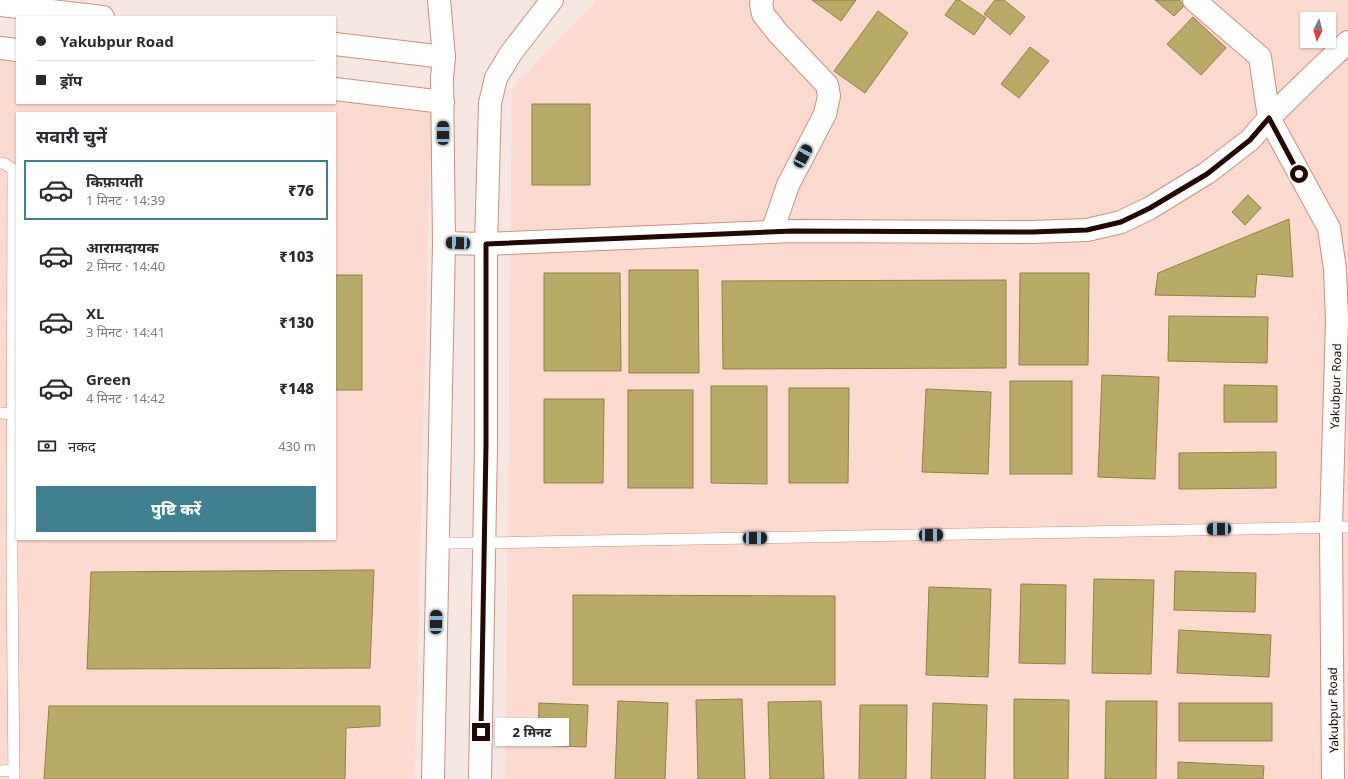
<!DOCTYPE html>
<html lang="hi">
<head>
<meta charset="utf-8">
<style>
  :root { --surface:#fff; --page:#f7f7f7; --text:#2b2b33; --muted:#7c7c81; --line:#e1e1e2; --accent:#3e7f92 }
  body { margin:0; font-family:"Noto Sans","Noto Sans Devanagari",sans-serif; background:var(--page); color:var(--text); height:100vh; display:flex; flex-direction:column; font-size:15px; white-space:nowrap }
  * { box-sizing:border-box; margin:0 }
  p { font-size:13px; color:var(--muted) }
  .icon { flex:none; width:22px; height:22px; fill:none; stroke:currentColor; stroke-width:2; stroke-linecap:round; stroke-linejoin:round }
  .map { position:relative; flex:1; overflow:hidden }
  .side { position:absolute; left:16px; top:112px; width:320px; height:428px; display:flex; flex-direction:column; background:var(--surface); border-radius:0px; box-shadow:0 1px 3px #0004 }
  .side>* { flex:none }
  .banner { position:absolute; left:16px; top:16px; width:320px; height:88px; border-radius:0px; box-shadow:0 1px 3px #0004; display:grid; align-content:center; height:88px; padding:0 20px; background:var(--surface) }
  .needle { width:26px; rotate:186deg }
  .fabs { position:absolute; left:1300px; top:12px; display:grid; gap:8px }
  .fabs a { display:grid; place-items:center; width:36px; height:36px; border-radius:0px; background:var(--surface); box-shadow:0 1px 3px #0004; font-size:20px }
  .end { position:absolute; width:18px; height:18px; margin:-9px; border:5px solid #220903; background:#fff; box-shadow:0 0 0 2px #fff }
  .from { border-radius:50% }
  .bubble { position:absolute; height:28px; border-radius:0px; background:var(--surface); box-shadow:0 1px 3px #0004; font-size:13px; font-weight:800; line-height:28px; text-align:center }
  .car { position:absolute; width:12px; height:24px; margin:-12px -6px; border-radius:5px; box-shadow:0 0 3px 1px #0007; background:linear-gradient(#222 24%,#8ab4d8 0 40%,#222 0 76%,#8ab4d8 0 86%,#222 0) }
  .banner b { display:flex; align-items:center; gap:14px; height:38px; font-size:15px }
  .banner b+b { border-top:1px solid var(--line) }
  .banner i { width:10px; height:10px; background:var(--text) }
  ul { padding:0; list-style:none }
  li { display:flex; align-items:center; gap:12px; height:60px; margin:0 8px 6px; padding:0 12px; border:2px solid transparent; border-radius:0px }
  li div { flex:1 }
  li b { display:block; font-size:15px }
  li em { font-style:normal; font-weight:800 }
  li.current { border-color:var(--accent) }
  li>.icon { width:36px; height:36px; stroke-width:1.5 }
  h2 { padding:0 20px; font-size:18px; line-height:48px }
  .pay { display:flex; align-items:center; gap:10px; height:44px; padding:0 20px; font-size:15px }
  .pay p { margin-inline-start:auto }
  .button { display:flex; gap:8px; margin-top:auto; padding:8px 20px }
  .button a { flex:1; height:46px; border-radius:0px; background:var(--accent); color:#fff; font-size:16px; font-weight:800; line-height:46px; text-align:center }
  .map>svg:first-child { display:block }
  .built { fill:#fcdad0; fill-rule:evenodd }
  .building { fill:#b9ab67; stroke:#90823f }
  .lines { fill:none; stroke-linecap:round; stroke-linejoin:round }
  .service-casing { stroke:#d28e78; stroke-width:12 }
  .minor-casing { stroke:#d28e78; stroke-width:24 }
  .tertiary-casing { stroke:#d28e78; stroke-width:24 }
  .service { stroke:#fff; stroke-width:11 }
  .minor { stroke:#fff; stroke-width:22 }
  .tertiary { stroke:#fff; stroke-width:22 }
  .route { stroke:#220903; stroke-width:5 }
  .labels { text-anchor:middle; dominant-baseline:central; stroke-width:3; stroke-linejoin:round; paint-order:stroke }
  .street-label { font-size:12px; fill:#220903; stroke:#f7f7f7 }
</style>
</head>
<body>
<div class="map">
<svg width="1348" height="779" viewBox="0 0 1348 779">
  <rect width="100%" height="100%" fill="#f5e6e1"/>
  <g class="built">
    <path d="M597 0H1348V779H505L512 87ZM1307 19H1329V41H1307Z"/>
    <path d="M0 43 17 46V103H335V98L431 113 415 779H0ZM17 113H335V539H17Z"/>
  </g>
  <g class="building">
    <path d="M812 0H856L841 21Z"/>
    <path d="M956 0H959L986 18 974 35 945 15Z"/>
    <path d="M995 0H1004L1025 17 1010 35 984 14Z"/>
    <path d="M1155 0H1179L1185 5 1174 16Z"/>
    <path d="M878 11 908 33 865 93 834 71Z"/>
    <path d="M1193 17 1226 48 1201 75 1167 44Z"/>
    <path d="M1030 47 1049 61 1019 98 1001 84Z"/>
    <rect x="532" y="104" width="58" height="81"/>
    <path d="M1248 195 1261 208 1245 225 1232 212Z"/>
    <path d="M1289 219 1293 277 1257 274 1255 297 1155 295 1158 273Z"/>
    <path d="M629 270H698L699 373H629Z"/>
    <path d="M544 273H620L621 371H544Z"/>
    <path d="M1020 273H1089L1088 365H1019Z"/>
    <rect x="335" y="275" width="27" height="115"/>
    <path d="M1006 280V368L723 369 722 281Z"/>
    <path d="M1169 316 1268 317 1267 363 1168 361Z"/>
    <path d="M1102 375 1159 377 1155 479 1098 477Z"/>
    <rect x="1010" y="381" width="62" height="93"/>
    <path d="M1224 385 1277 386V422H1224Z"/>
    <path d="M711 386H767V484L711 483Z"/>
    <path d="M789 388H849L848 483H789Z"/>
    <path d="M926 389 991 392 988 474 922 472Z"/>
    <rect x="628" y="390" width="65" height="98"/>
    <path d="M544 399H604L603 483H544Z"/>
    <path d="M1276 452V488L1179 489V453Z"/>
    <path d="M374 570 370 668 87 669 91 572Z"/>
    <path d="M1175 571 1256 573 1255 612 1174 610Z"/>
    <path d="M1094 579 1154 580 1151 674 1092 673Z"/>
    <path d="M1021 584 1066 585 1065 664 1019 663Z"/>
    <path d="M929 587 991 589 988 677 926 675Z"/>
    <path d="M573 595 835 596V685H573Z"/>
    <path d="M1179 630 1271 635 1269 677 1177 673Z"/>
    <path d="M742 699 745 779H698L696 700Z"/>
    <path d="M1014 699 1069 700 1068 779H1014Z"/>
    <path d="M618 701 668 703 665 779H615Z"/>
    <path d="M821 701 824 779H770L768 702Z"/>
    <path d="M1106 701H1157L1156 779H1105Z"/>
    <path d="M539 703 588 705 586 747 538 745Z"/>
    <path d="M933 703 987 705 985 779H931Z"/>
    <rect x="1179" y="703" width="93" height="38"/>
    <path d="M860 705H907L906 779H859Z"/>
    <path d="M49 706H380V726L346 728 345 779H44Z"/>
    <path d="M1178 762 1264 766 1263 779H1178Z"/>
  </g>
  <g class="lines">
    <defs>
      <g id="service">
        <path d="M0 163H3L13 169V180L12 569 14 779"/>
        <path d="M0 413 13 414"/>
        <path d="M437 543H483L1348 527"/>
        <path d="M0 771 14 770"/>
      </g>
      <g id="minor">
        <path d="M762 0 761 4 763 14 778 33 827 85 829 96 825 114 788 185 772 232"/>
        <path d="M444 243 486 244 793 231 1032 232 1087 230 1121 222 1150 208 1207 173 1250 140 1269 118 1260 57 1194 0"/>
      </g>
      <g id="tertiary">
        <path d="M0 5 103 17"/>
        <path d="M335 44 444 57"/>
        <path d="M0 48 17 50"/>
        <path d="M335 89 443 102"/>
        <path d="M433 779 444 243 442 78 444 57 439 0"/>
        <path d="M480 779 486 445V244L490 103 496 78 511 53 552 0"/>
        <path id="s1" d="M1333 779 1331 527 1337 320 1335 269 1329 228 1269 118 1314 74 1348 42"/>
      </g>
    </defs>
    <use href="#service" class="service-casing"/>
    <use href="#minor" class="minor-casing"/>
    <use href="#tertiary" class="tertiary-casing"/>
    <use href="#service" class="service"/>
    <use href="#minor" class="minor"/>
    <use href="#tertiary" class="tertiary"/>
  </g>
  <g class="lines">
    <path class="route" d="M481 732 486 445V244L793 231 1032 232 1087 230 1121 222 1150 208 1207 174 1250 140 1269 118 1299 174"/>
  </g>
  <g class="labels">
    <g class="street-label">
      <text stroke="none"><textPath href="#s1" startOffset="393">Yakubpur Road</textPath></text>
      <text transform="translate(1333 710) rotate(-91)">Yakubpur Road</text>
    </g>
  </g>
</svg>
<div class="fabs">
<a><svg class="needle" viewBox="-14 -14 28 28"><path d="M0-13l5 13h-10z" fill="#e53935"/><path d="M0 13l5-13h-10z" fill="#7c7c81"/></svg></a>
</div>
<i class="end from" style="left:1299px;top:174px"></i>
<i class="end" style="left:481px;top:732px"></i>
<div class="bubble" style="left:495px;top:718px;width:74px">2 मिनट</div>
<i class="car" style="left:443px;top:133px;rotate:0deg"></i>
<i class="car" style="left:803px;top:156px;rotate:28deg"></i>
<i class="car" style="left:458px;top:243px;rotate:272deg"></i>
<i class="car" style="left:1219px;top:529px;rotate:269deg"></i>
<i class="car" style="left:931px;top:535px;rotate:89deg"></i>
<i class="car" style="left:755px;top:538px;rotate:89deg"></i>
<i class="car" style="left:436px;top:622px;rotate:1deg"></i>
<div class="banner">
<b><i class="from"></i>Yakubpur Road</b>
<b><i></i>ड्रॉप</b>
</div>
<section class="side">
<h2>सवारी चुनें</h2>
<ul>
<li class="current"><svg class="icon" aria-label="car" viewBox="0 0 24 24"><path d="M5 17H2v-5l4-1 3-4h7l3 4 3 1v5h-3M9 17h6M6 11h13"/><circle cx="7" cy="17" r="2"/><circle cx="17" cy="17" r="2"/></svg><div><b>किफ़ायती</b><p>1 मिनट · 14:39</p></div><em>₹76</em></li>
<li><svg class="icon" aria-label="car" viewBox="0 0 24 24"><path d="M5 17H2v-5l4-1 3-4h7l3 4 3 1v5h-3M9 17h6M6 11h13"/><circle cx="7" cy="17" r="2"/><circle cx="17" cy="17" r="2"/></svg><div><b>आरामदायक</b><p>2 मिनट · 14:40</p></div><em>₹103</em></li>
<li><svg class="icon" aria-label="car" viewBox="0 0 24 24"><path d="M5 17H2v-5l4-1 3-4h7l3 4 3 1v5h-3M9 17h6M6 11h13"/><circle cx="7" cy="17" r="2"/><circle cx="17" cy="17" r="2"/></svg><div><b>XL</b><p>3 मिनट · 14:41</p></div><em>₹130</em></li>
<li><svg class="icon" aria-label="car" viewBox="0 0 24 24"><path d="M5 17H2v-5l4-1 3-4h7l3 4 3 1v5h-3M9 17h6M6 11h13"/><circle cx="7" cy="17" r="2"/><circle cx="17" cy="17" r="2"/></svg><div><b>Green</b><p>4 मिनट · 14:42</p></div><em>₹148</em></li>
</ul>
<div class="pay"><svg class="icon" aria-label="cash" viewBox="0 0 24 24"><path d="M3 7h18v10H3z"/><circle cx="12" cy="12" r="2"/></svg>नकद<p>430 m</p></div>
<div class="button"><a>पुष्टि करें</a></div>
</section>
</div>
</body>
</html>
